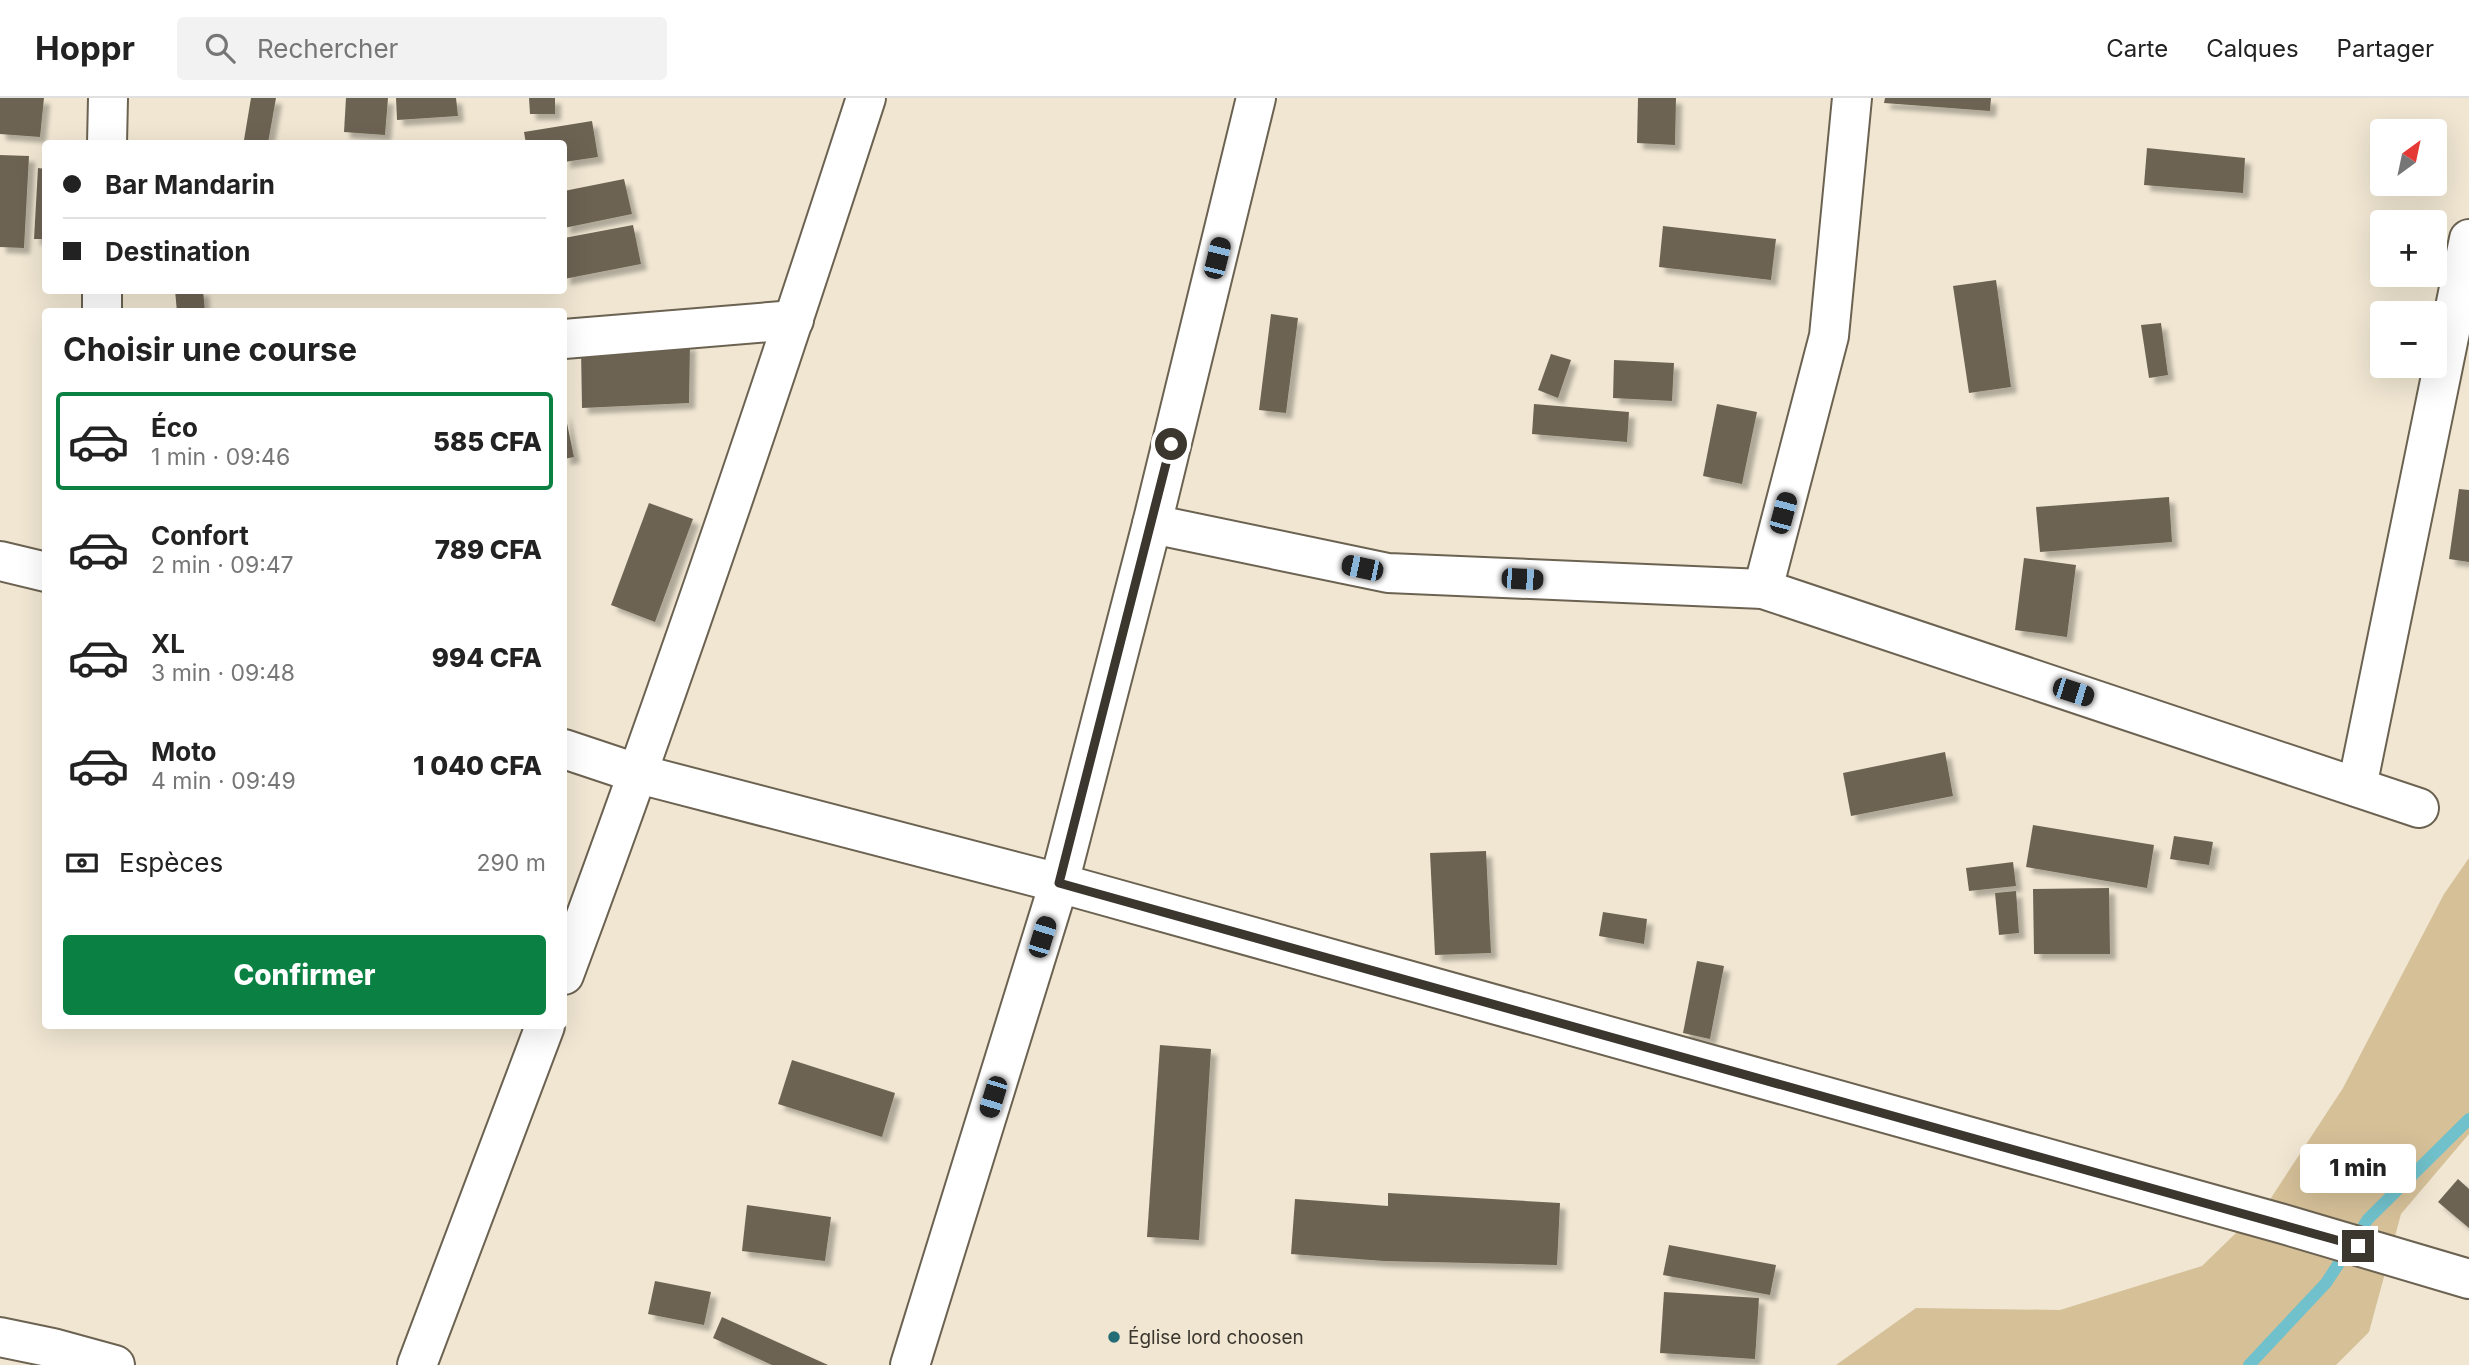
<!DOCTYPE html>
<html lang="fr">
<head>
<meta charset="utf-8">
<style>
  :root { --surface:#fff; --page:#f2f2f2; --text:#222; --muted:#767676; --line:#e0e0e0; --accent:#0b8043 }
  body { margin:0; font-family:Inter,sans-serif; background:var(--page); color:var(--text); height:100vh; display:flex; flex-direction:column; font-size:26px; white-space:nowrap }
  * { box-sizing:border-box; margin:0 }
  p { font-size:23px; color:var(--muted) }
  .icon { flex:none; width:38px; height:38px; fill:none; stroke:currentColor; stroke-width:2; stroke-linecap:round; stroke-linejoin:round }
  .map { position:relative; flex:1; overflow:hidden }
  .drawer { position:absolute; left:42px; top:210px; width:525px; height:721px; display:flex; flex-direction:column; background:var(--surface); border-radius:7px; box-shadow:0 7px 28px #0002 }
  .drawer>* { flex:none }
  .banner { position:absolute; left:42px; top:42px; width:525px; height:154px; border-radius:7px; box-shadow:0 7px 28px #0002; display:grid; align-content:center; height:154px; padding:0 21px; background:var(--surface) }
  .needle { width:46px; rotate:33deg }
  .tools { position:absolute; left:2370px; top:21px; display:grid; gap:14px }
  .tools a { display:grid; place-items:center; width:77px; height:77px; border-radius:7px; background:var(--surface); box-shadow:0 7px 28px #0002; font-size:35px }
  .end { position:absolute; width:32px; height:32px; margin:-16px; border:9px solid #3b372f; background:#fff; box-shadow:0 0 0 4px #fff }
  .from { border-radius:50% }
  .bubble { position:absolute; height:49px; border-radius:7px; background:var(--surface); box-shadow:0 7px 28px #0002; font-size:23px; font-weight:800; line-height:49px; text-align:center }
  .car { position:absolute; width:21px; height:42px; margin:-21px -10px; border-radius:9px; box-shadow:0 0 5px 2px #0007; background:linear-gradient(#222 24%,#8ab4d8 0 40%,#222 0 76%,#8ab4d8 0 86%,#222 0) }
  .banner b { display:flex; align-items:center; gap:24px; height:66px; font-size:26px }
  .banner b+b { border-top:2px solid var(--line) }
  .banner i { width:18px; height:18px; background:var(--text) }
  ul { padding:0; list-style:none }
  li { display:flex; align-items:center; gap:21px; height:98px; margin:0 14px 10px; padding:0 7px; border:4px solid transparent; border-radius:7px }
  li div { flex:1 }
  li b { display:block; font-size:26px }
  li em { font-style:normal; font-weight:800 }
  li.current { border-color:var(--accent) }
  li>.icon { width:63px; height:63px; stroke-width:1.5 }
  h2 { padding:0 21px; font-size:32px; line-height:84px }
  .pay { display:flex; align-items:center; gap:18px; height:77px; padding:0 21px; font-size:26px }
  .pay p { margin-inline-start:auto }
  .action { display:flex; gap:14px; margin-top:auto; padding:14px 21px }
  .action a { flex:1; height:80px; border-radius:7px; background:var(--accent); color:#fff; font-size:28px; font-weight:800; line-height:80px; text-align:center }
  header { display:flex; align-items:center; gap:42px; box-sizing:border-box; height:98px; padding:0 35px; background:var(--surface); border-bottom:2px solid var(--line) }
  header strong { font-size:33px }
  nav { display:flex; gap:38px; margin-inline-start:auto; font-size:24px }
  .search { width:490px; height:63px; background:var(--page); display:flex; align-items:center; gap:18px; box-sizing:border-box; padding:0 24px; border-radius:7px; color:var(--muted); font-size:26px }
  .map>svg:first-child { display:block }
  .green { fill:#d5c098 }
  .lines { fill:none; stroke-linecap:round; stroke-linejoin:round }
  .stream { stroke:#70c1cb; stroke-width:12 }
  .building { fill:#6d6453; filter:url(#shadow) }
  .minor-casing { stroke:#6b6251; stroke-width:42 }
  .minor { stroke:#fff; stroke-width:38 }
  .route { stroke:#3b372f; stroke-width:9 }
  .poi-dot { fill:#236d76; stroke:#f0e6d2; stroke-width:2.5 }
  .labels { text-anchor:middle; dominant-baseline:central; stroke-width:7; stroke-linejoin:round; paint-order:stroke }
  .poi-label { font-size:19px; fill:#3b372f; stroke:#f0e6d2; text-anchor:start }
</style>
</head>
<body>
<header>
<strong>Hoppr</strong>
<div class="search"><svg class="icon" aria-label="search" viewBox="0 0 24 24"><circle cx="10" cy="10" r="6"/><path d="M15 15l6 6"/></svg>Rechercher</div>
<nav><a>Carte</a><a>Calques</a><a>Partager</a></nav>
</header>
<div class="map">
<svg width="2469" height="1267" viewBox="0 0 2469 1267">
  <defs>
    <filter id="shadow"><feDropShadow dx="6" dy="6" stdDeviation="2" flood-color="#0004"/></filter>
  </defs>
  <rect width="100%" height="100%" fill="#f0e6d2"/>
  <path class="green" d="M2469 760V1036L2401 1116 2369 1234 2336 1267H1836L1916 1210 2060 1212 2202 1168 2269 1103 2343 990 2444 796Z"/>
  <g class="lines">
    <path class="stream" d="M2249 1267 2326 1185 2368 1121 2469 1021"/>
  </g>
  <g class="building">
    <path d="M0 0H44L40 39 0 36Z"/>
    <path d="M251 0H276L268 45 244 42Z"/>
    <path d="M346 0H388L385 37 344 34Z"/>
    <path d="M396 0H456L458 18 397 22Z"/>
    <path d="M529 0H555V16H530Z"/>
    <path d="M1638 0H1676L1675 47 1637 45Z"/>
    <path d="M1885 0H1991L1990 13 1884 5Z"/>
    <path d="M592 23 598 59 564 64V46H526L524 34Z"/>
    <path d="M2147 50 2245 60 2243 95 2144 87Z"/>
    <path d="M0 57 29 58 24 150 0 149Z"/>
    <path d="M38 70 46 71V141H34Z"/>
    <path d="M624 81 632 116 564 130V93Z"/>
    <path d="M633 127 641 166 564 181V140Z"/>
    <path d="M1663 128 1776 141 1771 182 1659 169Z"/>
    <path d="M1996 182 2011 289 1969 295 1953 188Z"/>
    <path d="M175 192H203L205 214H177Z"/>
    <path d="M1271 216 1298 220 1286 315 1259 312Z"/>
    <path d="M2161 225 2168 277 2149 280 2141 227Z"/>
    <path d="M690 246 689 305 582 310 581 251Z"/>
    <path d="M1551 256 1571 262 1558 300 1538 292Z"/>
    <path d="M1614 262 1674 265 1672 303 1613 300Z"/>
    <path d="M1534 306 1629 314 1627 344 1532 336Z"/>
    <path d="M1717 306 1757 314 1742 386 1703 378Z"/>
    <path d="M564 311 574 359 564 361Z"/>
    <path d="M2459 391 2469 392V464L2449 461Z"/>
    <path d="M2169 399 2172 444 2040 454 2036 409Z"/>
    <path d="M649 405 693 421 655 524 611 507Z"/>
    <path d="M2024 460 2076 467 2067 539 2015 532Z"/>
    <path d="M1945 654 1953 698 1851 718 1843 675Z"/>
    <path d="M2033 727 2154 747 2147 790 2026 769Z"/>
    <path d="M2174 738 2213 744 2209 767 2170 761Z"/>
    <path d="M1486 753 1491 855 1435 857 1430 755Z"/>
    <path d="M2013 764 2016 788 1969 793 1966 770Z"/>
    <path d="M2109 790 2110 856H2034L2033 791Z"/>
    <path d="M2016 793 2019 835 1999 837 1995 795Z"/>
    <path d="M1603 814 1647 821 1644 846 1599 838Z"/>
    <path d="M1697 863 1724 868 1710 941 1683 935Z"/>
    <path d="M1160 947 1211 951 1199 1142 1147 1139Z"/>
    <path d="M792 962 895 995 882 1039 778 1006Z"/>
    <path d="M2458 1081 2469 1091V1130L2438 1104Z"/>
    <path d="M1388 1095 1560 1105 1557 1167 1384 1163 1291 1156 1295 1101 1388 1108Z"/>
    <path d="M747 1107 831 1119 825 1163 742 1153Z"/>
    <path d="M1669 1147 1776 1167 1770 1197 1663 1177Z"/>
    <path d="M655 1183 711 1194 704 1227 648 1216Z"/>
    <path d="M1664 1194 1759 1200 1755 1261 1660 1255Z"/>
    <path d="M722 1219 828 1267H772L713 1240Z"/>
  </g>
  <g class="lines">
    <defs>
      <g id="minor">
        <path d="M107 46 108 0"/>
        <path d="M102 214V192"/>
        <path d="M564 241 794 222"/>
        <path d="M1152 426 1388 475 1763 491 2419 710"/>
        <path d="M0 463 46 474"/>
        <path d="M1763 491 1829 238 1852 0"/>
        <path d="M564 651 639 676 1059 785 2283 1126 2469 1181"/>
        <path d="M2357 689 2469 141"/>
        <path d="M564 877C672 587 771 294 866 0"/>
        <path d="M0 1239 53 1250 115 1267"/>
        <path d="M417 1267 545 928"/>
        <path d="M910 1267 1059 785 1152 426 1256 0"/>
      </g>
    </defs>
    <use href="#minor" class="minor-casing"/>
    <use href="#minor" class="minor"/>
  </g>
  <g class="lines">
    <path class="route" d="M1171 346 1059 785 2358 1148"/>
  </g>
  <circle class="poi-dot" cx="1114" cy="1239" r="7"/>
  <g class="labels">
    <g class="poi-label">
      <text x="1128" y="1239">Église lord choosen</text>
    </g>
  </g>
</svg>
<div class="tools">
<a><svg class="needle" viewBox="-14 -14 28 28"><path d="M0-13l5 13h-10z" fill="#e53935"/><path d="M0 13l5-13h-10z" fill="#767676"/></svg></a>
<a>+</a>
<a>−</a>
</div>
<i class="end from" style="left:1171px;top:346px"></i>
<i class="end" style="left:2358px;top:1148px"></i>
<div class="bubble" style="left:2300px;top:1046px;width:116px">1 min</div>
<i class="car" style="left:1217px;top:160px;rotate:14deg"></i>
<i class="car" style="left:1783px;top:415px;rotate:15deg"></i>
<i class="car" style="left:1362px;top:470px;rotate:282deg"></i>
<i class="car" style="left:1522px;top:481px;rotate:93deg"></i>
<i class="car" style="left:2073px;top:594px;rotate:108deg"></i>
<i class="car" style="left:1042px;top:839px;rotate:17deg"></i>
<i class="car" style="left:993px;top:999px;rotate:197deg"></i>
<div class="banner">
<b><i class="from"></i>Bar Mandarin</b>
<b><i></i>Destination</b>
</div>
<section class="drawer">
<h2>Choisir une course</h2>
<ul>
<li class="current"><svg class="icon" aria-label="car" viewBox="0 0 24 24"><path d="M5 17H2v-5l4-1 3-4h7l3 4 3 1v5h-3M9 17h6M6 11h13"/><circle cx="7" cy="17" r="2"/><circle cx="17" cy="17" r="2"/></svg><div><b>Éco</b><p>1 min · 09:46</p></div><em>585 CFA</em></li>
<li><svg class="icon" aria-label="car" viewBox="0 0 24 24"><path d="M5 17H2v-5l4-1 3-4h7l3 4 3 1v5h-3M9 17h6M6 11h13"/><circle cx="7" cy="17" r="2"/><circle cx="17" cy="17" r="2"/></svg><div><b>Confort</b><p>2 min · 09:47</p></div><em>789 CFA</em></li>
<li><svg class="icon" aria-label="car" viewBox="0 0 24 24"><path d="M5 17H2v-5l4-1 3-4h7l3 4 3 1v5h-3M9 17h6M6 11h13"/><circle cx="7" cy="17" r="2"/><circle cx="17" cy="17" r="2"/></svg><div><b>XL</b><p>3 min · 09:48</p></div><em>994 CFA</em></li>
<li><svg class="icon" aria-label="car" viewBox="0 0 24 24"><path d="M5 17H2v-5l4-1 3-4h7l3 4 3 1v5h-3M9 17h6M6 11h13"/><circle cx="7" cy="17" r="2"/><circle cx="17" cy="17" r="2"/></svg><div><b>Moto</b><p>4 min · 09:49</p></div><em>1 040 CFA</em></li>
</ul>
<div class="pay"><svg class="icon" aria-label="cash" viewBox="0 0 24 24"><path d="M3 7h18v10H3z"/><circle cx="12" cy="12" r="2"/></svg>Espèces<p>290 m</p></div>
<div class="action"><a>Confirmer</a></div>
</section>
</div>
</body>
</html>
